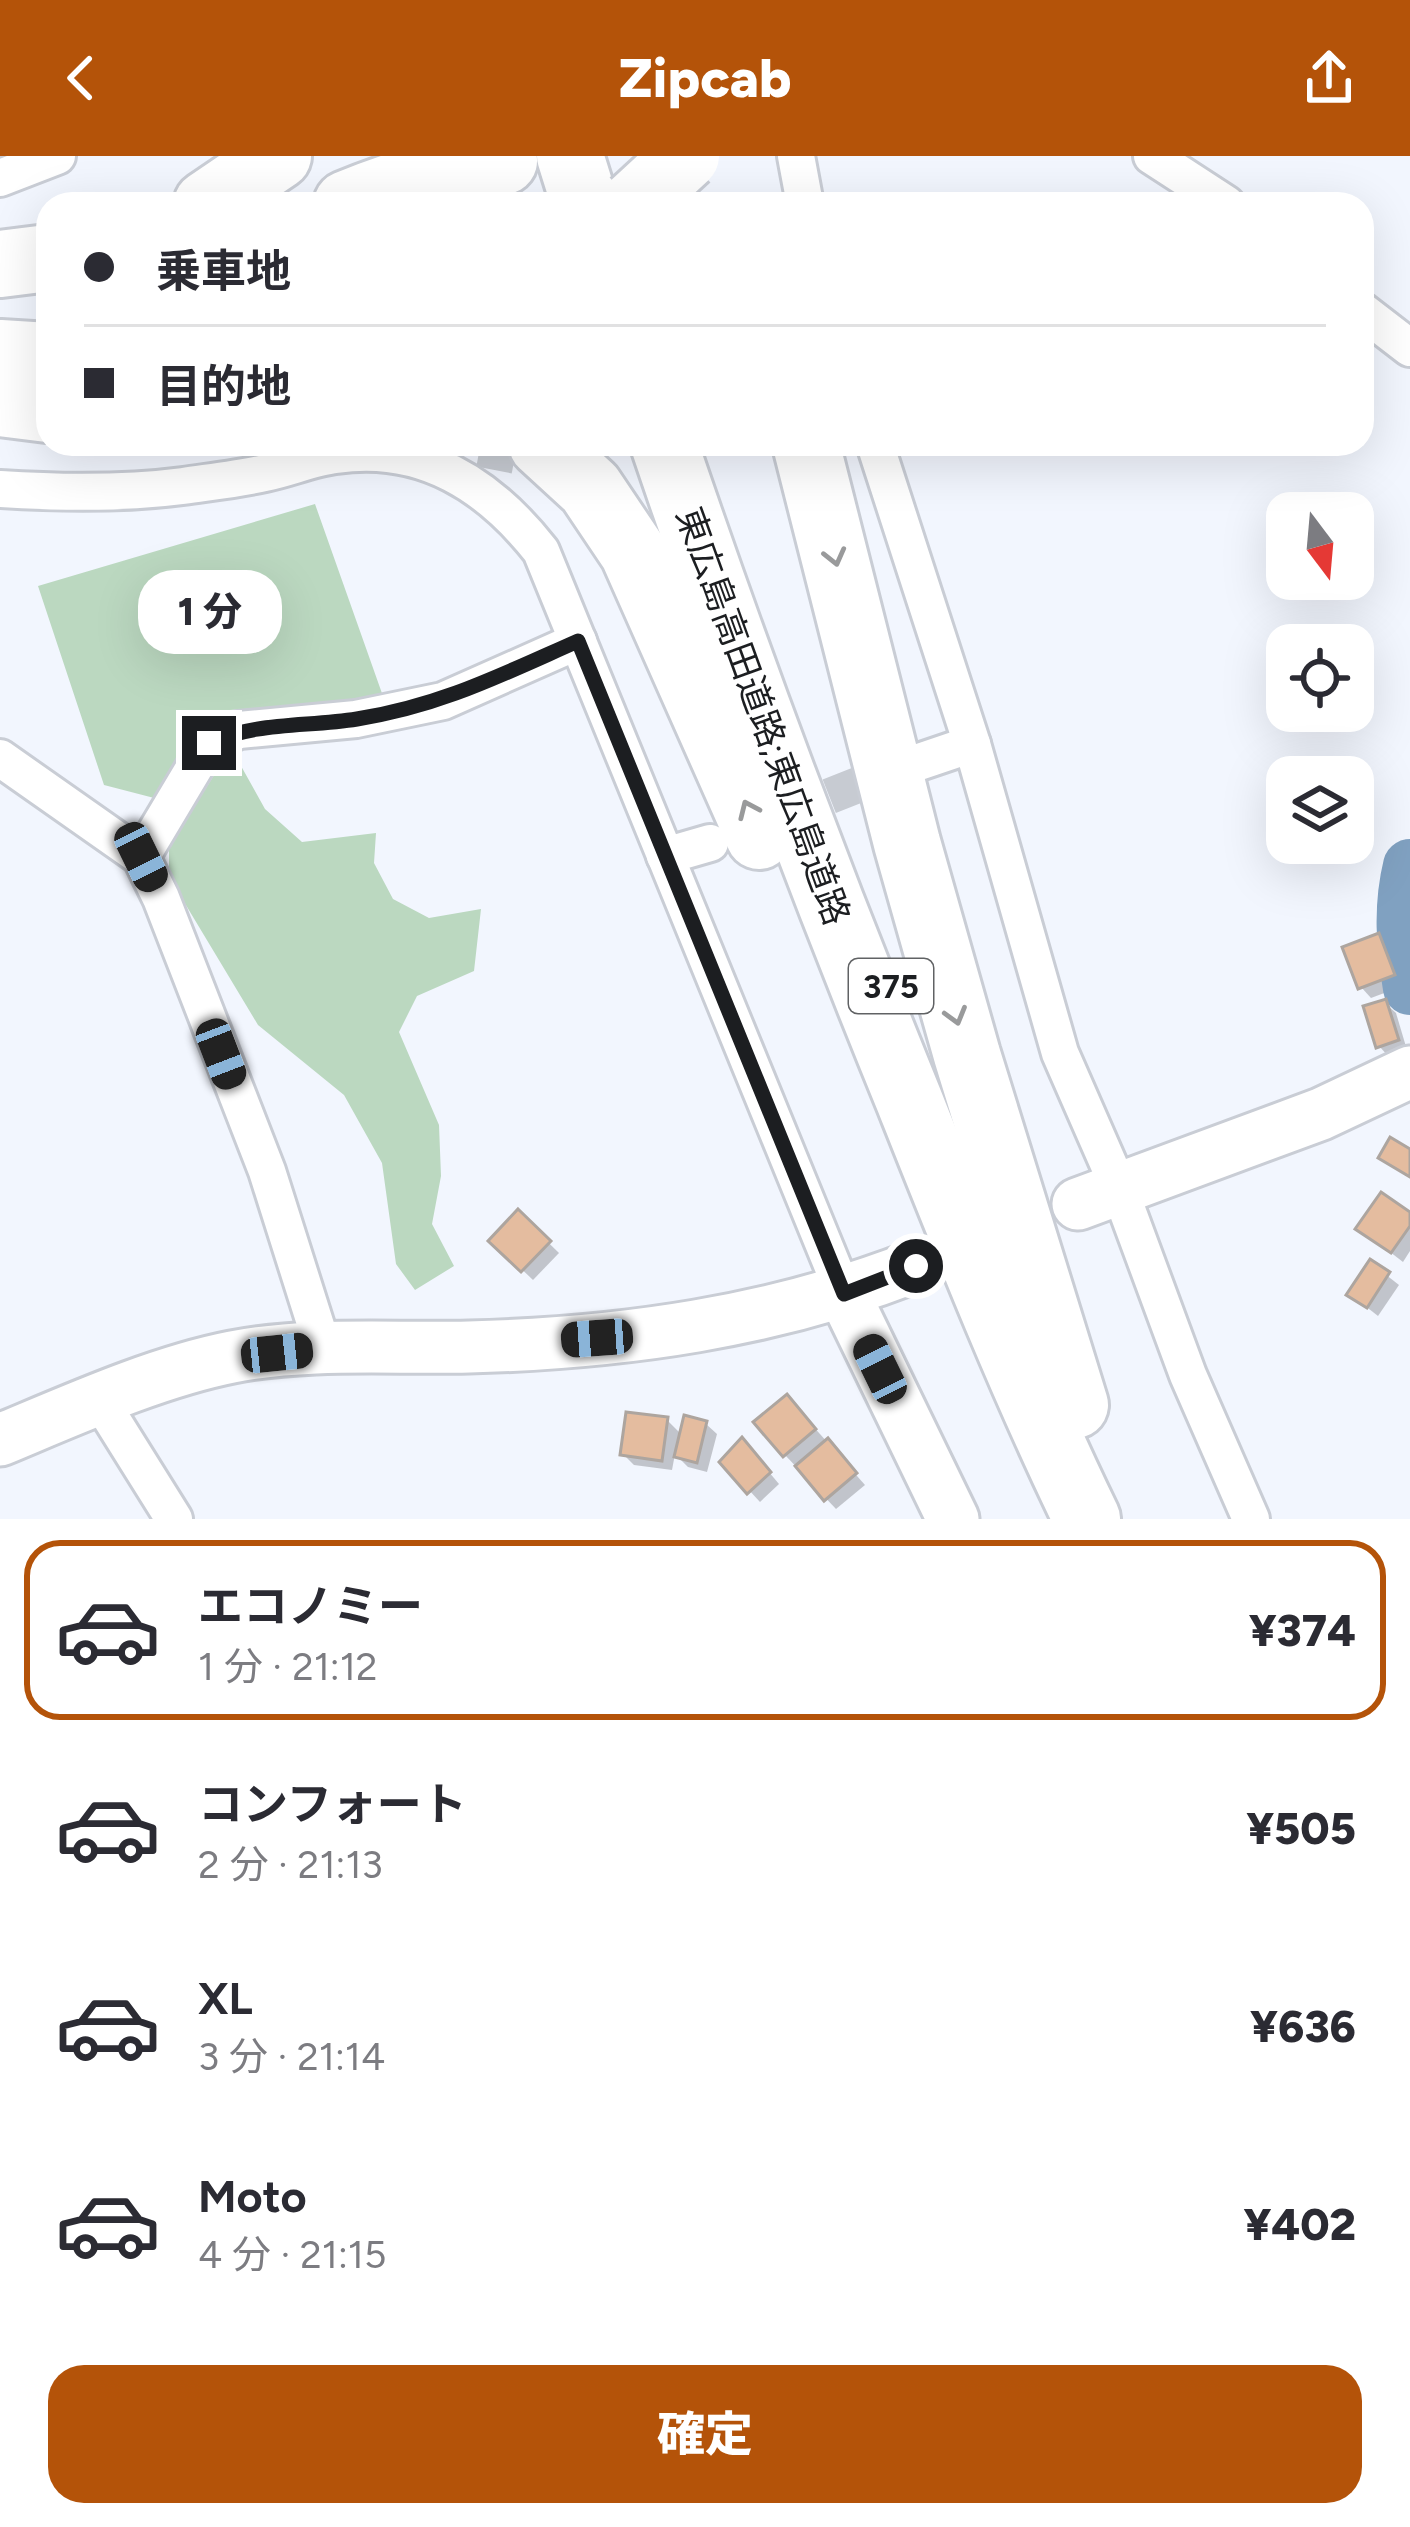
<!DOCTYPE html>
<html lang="ja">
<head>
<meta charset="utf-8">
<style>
  :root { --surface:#fff; --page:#f7f7f7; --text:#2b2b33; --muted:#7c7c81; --line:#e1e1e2; --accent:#b45309 }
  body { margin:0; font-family:Figtree,"Noto Sans JP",sans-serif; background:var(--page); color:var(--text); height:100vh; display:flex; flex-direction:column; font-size:45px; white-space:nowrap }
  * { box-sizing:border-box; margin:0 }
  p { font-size:39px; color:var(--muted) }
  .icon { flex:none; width:66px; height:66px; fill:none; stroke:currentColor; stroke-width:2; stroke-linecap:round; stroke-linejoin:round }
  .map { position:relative; height:1363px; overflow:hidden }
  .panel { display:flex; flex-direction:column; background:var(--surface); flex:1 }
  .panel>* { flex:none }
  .banner { position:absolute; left:36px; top:36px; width:1338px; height:264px; border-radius:36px; box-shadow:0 12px 48px #0002; display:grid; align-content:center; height:264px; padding:0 48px; background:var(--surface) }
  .needle { width:78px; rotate:164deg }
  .controls { position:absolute; left:1266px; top:336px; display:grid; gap:24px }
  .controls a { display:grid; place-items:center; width:108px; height:108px; border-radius:24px; background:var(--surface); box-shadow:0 12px 48px #0002; font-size:60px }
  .end { position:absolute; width:54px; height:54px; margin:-27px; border:15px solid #1c1e21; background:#fff; box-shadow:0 0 0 6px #fff }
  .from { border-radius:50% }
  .bubble { position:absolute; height:84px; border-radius:36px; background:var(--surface); box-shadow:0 12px 48px #0002; font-size:39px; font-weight:800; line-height:84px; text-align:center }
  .car { position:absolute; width:36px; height:72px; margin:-36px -18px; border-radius:15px; box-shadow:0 0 9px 3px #0007; background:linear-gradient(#222 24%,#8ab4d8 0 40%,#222 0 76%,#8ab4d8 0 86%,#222 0) }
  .banner b { display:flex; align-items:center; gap:42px; height:114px; font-size:45px }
  .banner b+b { border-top:3px solid var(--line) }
  .banner i { width:30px; height:30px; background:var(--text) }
  ul { padding:21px 0 0; list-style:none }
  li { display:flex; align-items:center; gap:36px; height:180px; margin:0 24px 18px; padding:0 24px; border:6px solid transparent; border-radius:36px }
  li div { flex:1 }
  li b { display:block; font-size:45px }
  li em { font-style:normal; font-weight:800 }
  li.active { border-color:var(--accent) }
  li>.icon { width:108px; height:108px; stroke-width:1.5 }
  .primary-button { display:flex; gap:24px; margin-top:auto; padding:24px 48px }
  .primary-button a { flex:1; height:138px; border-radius:36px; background:var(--accent); color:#fff; font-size:48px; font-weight:800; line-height:138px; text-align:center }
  header { display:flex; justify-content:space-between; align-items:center; height:156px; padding:0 48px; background:var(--accent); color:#fff; font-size:54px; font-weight:800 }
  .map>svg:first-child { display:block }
  .green { fill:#bbd8c0 }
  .shadow { fill:#0003 }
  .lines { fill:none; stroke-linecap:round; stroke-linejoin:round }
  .river { stroke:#80a1c1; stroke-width:54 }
  .building { fill:#e4bc9f; stroke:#ada59f; stroke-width:3 }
  .street-tunnel { stroke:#c7cbd2; stroke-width:36; stroke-dasharray:36 18; stroke-linecap:butt }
  .street-casing { stroke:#c9cdd5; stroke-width:42 }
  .secondary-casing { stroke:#c9cdd5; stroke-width:57 }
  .highway-casing { stroke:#c9cdd5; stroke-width:72 }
  .street { stroke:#fff; stroke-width:36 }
  .secondary { stroke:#fff; stroke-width:51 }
  .highway { stroke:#fff; stroke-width:66 }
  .highway-bridge-casing { stroke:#c9cdd5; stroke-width:72; stroke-linecap:butt }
  .highway-bridge { stroke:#fff; stroke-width:66 }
  .oneway { stroke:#999a9b }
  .route { stroke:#1c1e21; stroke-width:15 }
  .labels { text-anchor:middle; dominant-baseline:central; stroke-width:12; stroke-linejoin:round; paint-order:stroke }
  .shield { fill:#fff; stroke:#606264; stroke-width:3 }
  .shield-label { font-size:33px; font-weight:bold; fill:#1c1e21 }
  .street-label { font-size:36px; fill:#1c1e21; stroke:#fff }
</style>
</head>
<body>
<header><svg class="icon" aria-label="back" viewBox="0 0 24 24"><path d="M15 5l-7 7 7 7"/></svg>Zipcab<svg class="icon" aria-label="share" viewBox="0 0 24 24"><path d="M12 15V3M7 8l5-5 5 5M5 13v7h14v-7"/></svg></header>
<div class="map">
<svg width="1410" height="1363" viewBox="0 0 1410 1363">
  <rect width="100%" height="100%" fill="#f2f6fe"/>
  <g class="green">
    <path d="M315 348 384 543 230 554 206 570 158 643 104 629 38 430Z"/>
    <path d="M231 592 265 653 302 686 376 677 374 707 393 743 429 762 481 753 474 815 417 840 399 876 439 969 441 1020 432 1068 454 1110 415 1134 396 1108 382 1007 344 939 258 869 169 721V691Z"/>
  </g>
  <g class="shadow">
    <path d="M1378 781 1389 791 1403 830 1371 842 1361 831Z"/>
    <path d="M1385 847 1396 857 1407 894 1389 901 1379 890Z"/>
    <path d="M518 1057 559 1097 533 1124 492 1085Z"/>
    <path d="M1410 1060V1095L1403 1106 1359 1072Z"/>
    <path d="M1371 1107 1399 1129 1378 1160 1350 1138Z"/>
    <path d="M797 1252 865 1329 836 1353 785 1299Z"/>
    <path d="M667 1264 682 1279 706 1268 717 1278 707 1316 688 1311 675 1298 672 1314 634 1309 623 1298Z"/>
    <path d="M752 1296 779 1328 760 1346 723 1306Z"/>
  </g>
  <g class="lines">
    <path class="river" d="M1410 710C1400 751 1403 790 1410 832"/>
  </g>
  <g class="building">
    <path d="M1379 777 1395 819 1358 833 1342 791Z"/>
    <path d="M1386 843 1399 884 1376 892 1363 850Z"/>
    <path d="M1390 981 1410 993V1021L1378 1002Z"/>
    <path d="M1381 1036 1410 1056V1070L1391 1097 1355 1073Z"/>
    <path d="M518 1053 551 1085 521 1116 488 1085Z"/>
    <path d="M1370 1103 1390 1116 1367 1152 1346 1139Z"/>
    <path d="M787 1238 816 1273 783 1301 753 1266Z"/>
    <path d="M626 1256 668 1261 662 1305 620 1299Z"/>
    <path d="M684 1259 707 1265 697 1307 674 1301Z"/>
    <path d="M742 1281 771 1316 747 1338 719 1306Z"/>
    <path d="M828 1282 857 1317 824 1345 795 1310Z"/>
  </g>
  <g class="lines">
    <g class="street-tunnel">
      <path d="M494 314 499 288"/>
      <path d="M779 660 901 612"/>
    </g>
    <defs>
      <g id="street">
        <path d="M796 0 805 48"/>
        <path d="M1152 0 1226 48"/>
        <path d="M0 22 57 0"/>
        <path d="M473 44 475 48"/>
        <path d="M1362 155 1410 192"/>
        <path d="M875 288 972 588 1060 897 1119 1032 1188 1219 1251 1363"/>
        <path d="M0 333C62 337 122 338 183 330 210 326 238 323 265 317 289 312 312 302 336 299 424 286 490 330 541 395L844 1138"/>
        <path d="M0 602 141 701 161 742 267 1015 323 1192"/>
        <path d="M916 607 972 588"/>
        <path d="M665 700 710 687"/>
        <path d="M141 701 209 587 239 574 356 563 443 545 578 485"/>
        <path d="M99 1243 174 1363"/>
      </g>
      <g id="secondary">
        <path d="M1078 1048 1321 958 1410 916"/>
        <path d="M844 1138 953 1363"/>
        <path d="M0 1284C72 1254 156 1216 232 1201 309 1186 391 1193 469 1191 623 1187 772 1166 916 1110"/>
      </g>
      <g id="highway">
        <path d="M570 0 585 48"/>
        <path d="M207 48 278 0"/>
        <path d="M347 48C399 26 448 13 504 5"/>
        <path d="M0 108 48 102"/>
        <path d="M0 197 48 200"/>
        <path d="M0 247 48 253"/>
        <path d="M542 288 590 332 633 396 759 680"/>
        <path d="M664 288C739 509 821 728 909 944 965 1085 1021 1227 1087 1363"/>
        <path d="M806 288 907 687 967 899 1075 1249"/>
      </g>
    </defs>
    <use href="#street" class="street-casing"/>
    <use href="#secondary" class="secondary-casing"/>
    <use href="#highway" class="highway-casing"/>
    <use href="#street" class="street"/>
    <use href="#secondary" class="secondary"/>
    <use href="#highway" class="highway"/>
    <defs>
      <path id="highway-bridge" d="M634 48 686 0"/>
    </defs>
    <use href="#highway-bridge" class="highway-bridge-casing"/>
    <use href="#highway-bridge" class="highway-bridge"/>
  </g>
  <defs><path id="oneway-chevron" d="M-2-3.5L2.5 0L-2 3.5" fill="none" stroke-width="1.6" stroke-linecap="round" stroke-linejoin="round" transform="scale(3)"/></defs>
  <g class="oneway">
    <use href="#oneway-chevron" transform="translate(835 401) rotate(76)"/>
    <use href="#oneway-chevron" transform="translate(748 653) rotate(-114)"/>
    <use href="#oneway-chevron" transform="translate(956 860) rotate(74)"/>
  </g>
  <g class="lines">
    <path class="route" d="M209 587C256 566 306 571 357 563 440 550 501 519 578 485L844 1138 916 1110"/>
  </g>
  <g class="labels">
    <rect class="shield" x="849" y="803" width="84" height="54" rx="9"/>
    <g class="shield-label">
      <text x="891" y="830">375</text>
    </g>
    <g class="street-label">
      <text transform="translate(763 560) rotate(70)">東広島高田道路;東広島道路</text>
    </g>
  </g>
</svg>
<div class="controls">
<a><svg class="needle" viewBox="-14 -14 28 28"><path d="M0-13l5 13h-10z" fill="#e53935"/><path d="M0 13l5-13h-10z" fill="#7c7c81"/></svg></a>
<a><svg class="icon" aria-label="locate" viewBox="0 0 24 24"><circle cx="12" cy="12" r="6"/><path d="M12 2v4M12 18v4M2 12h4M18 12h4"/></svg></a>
<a><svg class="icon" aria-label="layers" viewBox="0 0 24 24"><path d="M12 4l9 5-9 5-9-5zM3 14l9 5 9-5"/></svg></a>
</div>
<i class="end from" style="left:916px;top:1110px"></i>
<i class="end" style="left:209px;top:587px"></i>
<div class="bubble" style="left:138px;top:414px;width:144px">1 分</div>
<i class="car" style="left:141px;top:701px;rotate:154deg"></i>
<i class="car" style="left:221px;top:898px;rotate:159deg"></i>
<i class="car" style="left:597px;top:1182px;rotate:266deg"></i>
<i class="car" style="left:277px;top:1197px;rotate:84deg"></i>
<i class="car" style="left:880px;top:1213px;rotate:334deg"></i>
<div class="banner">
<b><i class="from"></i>乗車地</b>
<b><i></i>目的地</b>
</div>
</div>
<section class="panel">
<ul>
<li class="active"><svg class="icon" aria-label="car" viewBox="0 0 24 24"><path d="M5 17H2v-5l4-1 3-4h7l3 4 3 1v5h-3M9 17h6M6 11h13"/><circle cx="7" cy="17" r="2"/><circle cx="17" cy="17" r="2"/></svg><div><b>エコノミー</b><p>1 分 · 21:12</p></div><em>¥374</em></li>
<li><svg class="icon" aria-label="car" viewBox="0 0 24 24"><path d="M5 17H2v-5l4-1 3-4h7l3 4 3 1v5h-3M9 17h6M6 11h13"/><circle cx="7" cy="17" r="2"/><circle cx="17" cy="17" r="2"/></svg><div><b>コンフォート</b><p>2 分 · 21:13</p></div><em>¥505</em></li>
<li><svg class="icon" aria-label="car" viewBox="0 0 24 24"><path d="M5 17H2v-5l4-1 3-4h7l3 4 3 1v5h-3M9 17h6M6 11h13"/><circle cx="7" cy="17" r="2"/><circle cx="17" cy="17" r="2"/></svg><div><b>XL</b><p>3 分 · 21:14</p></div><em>¥636</em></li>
<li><svg class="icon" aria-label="car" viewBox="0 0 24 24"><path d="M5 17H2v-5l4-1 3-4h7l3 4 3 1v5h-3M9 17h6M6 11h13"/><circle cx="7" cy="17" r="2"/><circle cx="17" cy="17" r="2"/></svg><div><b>Moto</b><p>4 分 · 21:15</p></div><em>¥402</em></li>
</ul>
<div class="primary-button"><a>確定</a></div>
</section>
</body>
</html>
